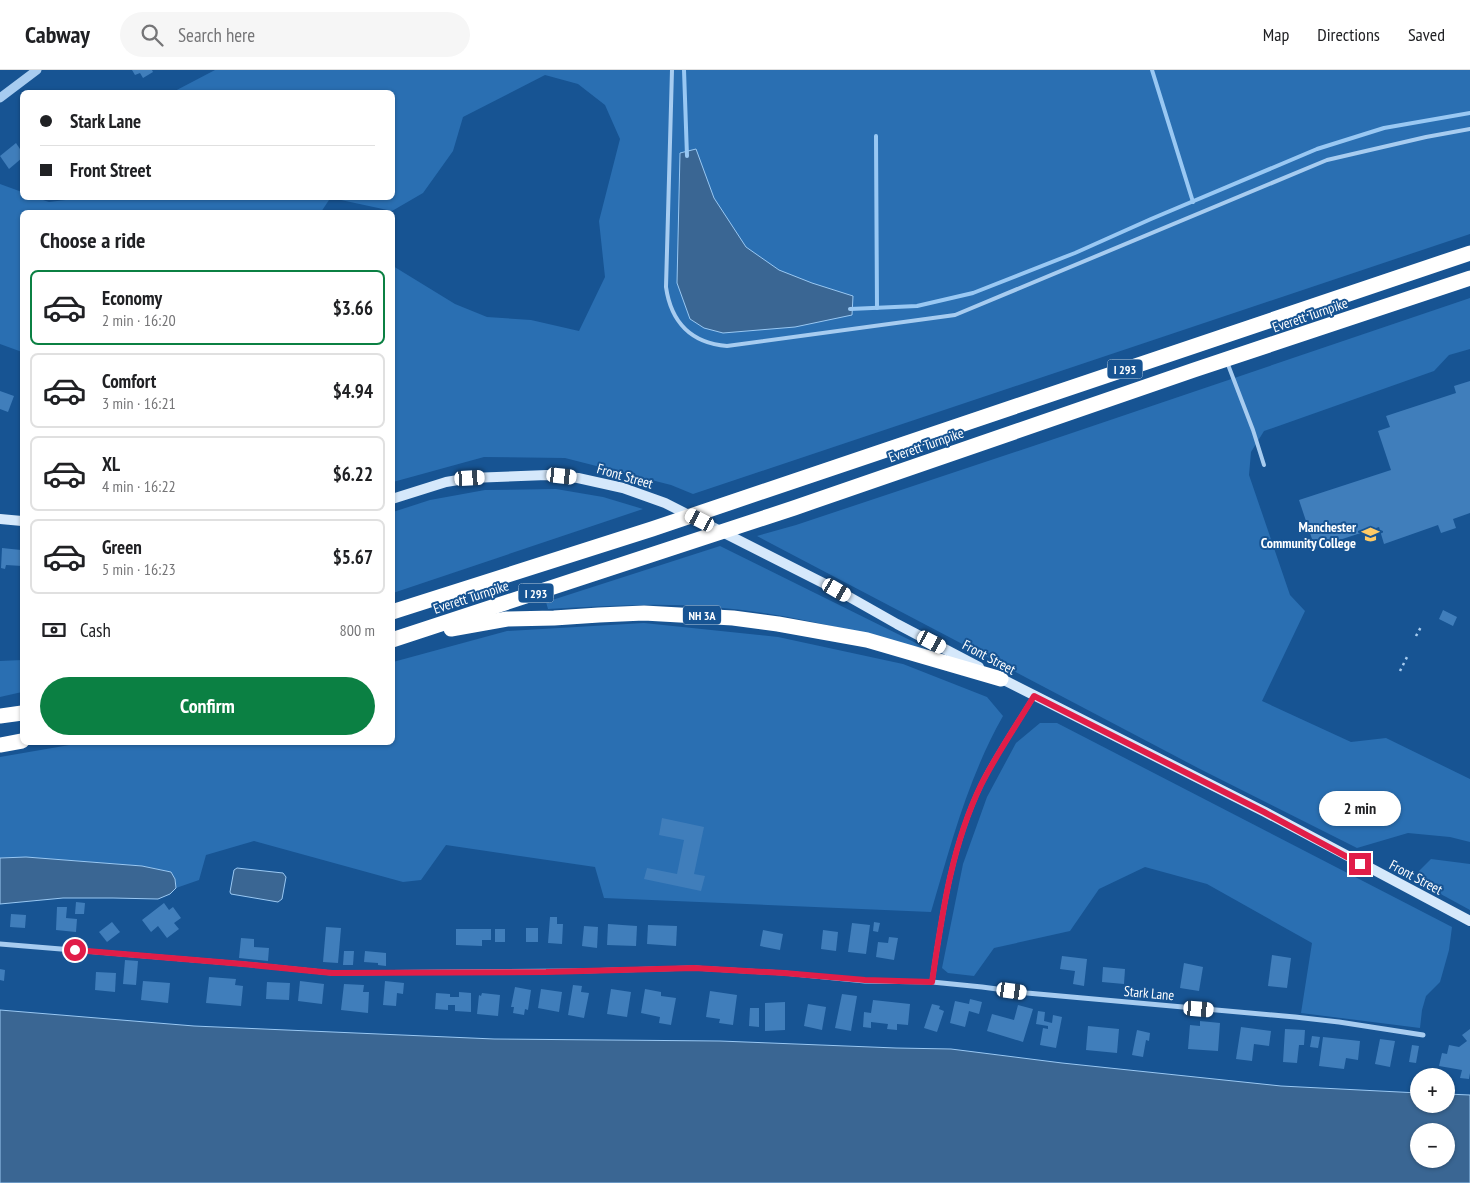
<!DOCTYPE html>
<html lang="en">
<head>
<meta charset="utf-8">
<style>
  :root { --surface:#fff; --page:#f6f6f6; --text:#202124; --muted:#757577; --line:#e0e0e0; --accent:#0b8043 }
  body { margin:0; font-family:"PT Sans Narrow",sans-serif; background:var(--page); color:var(--text); height:100vh; display:flex; flex-direction:column; font-size:19px; white-space:nowrap }
  * { box-sizing:border-box; margin:0 }
  p { font-size:16px; color:var(--muted) }
  .icon { flex:none; width:28px; height:28px; fill:none; stroke:currentColor; stroke-width:2; stroke-linecap:round; stroke-linejoin:round }
  .map { position:relative; flex:1; overflow:hidden }
  .drawer { position:absolute; left:20px; top:140px; width:375px; height:535px; display:flex; flex-direction:column; background:var(--surface); border-radius:8px; box-shadow:0 1px 4px #0004 }
  .drawer>* { flex:none }
  .hud { position:absolute; left:20px; top:20px; width:375px; height:110px; border-radius:8px; box-shadow:0 1px 4px #0004; display:grid; align-content:center; height:110px; padding:0 20px; background:var(--surface) }
  .tools { position:absolute; left:1410px; top:998px; display:grid; gap:10px }
  .tools a { display:grid; place-items:center; width:45px; height:45px; border-radius:50%; background:var(--surface); box-shadow:0 1px 4px #0004; font-size:25px }
  .end { position:absolute; width:22px; height:22px; margin:-11px; border:6px solid #e11d48; background:#fff; box-shadow:0 0 0 2px #fff }
  .from { border-radius:50% }
  .bubble { position:absolute; height:35px; border-radius:18px; background:var(--surface); box-shadow:0 1px 4px #0004; font-size:16px; font-weight:800; line-height:35px; text-align:center }
  .car { position:absolute; width:15px; height:30px; margin:-15px -8px; border-radius:6px; box-shadow:0 0 4px 1px #0007; background:linear-gradient(#fff 24%,#345 0 40%,#fff 0 76%,#345 0 86%,#fff 0) }
  .hud b { display:flex; align-items:center; gap:18px; height:48px; font-size:19px }
  .hud b+b { border-top:1px solid var(--line) }
  .hud i { width:12px; height:12px; background:var(--text) }
  ul { padding:0; list-style:none }
  li { display:flex; align-items:center; gap:15px; height:75px; margin:0 10px 8px; padding:0 10px; border:2px solid var(--line); border-radius:8px }
  li div { flex:1 }
  li b { display:block; font-size:19px }
  li em { font-style:normal; font-weight:800 }
  li.on { border-color:var(--accent) }
  li>.icon { width:45px; height:45px; stroke-width:1.5 }
  h2 { padding:0 20px; font-size:22px; line-height:60px }
  .pay { display:flex; align-items:center; gap:12px; height:55px; padding:0 20px; font-size:19px }
  .pay p { margin-inline-start:auto }
  .cta { display:flex; gap:10px; margin-top:auto; padding:10px 20px }
  .cta a { flex:1; height:58px; border-radius:30px; background:var(--accent); color:#fff; font-size:20px; font-weight:800; line-height:58px; text-align:center }
  header { display:flex; align-items:center; gap:30px; box-sizing:border-box; height:70px; padding:0 25px; background:var(--surface); border-bottom:1px solid var(--line) }
  header strong { font-size:24px }
  nav { display:flex; gap:28px; margin-inline-start:auto; font-size:18px }
  .search { width:350px; height:45px; background:var(--page); display:flex; align-items:center; gap:12px; box-sizing:border-box; padding:0 18px; border-radius:28px; color:var(--muted); font-size:19px }
  .map>svg:first-child { display:block }
  .green { fill:#2a6fb2 }
  .water { fill:#3a6693; stroke:#99c8f3; fill-rule:evenodd }
  .lines { fill:none; stroke-linecap:round; stroke-linejoin:round }
  .stream { stroke:#99c8f3; stroke-width:4 }
  .building { fill:#407ebb }
  .path { stroke:#a7ccf0; stroke-width:2.5; stroke-dasharray:2.5 4; stroke-linecap:butt }
  .service { stroke:#a7ccf0; stroke-width:4 }
  .minor { stroke:#a7ccf0; stroke-width:5 }
  .tertiary { stroke:#a7ccf0; stroke-width:9 }
  .secondary { stroke:#d5e8fb; stroke-width:10 }
  .motorway { stroke:#fff; stroke-width:15 }
  .route { stroke:#e11d48; stroke-width:6 }
  .labels { text-anchor:middle; dominant-baseline:central; stroke-width:4; stroke-linejoin:round; paint-order:stroke }
  .shield { fill:#175493; stroke:#b9ccdf; stroke-width:1 }
  .shield-label { font-size:12px; font-weight:bold; fill:#fff }
  .street-label { font-size:14px; fill:#fff; stroke:#175493 }
  .poi-label { font-size:14px; font-weight:bold; fill:#fff; stroke:#175493; text-anchor:end }
</style>
</head>
<body>
<header>
<strong>Cabway</strong>
<div class="search"><svg class="icon" aria-label="search" viewBox="0 0 24 24"><circle cx="10" cy="10" r="6"/><path d="M15 15l6 6"/></svg>Search here</div>
<nav><a>Map</a><a>Directions</a><a>Saved</a></nav>
</header>
<div class="map">
<svg width="1470" height="1113" viewBox="0 0 1470 1113">
  <rect width="100%" height="100%" fill="#175493"/>
  <g class="green">
    <path d="M215 0H1470V164L693 424 671 415 565 388 484 387 393 412V196L455 234 487 247 531 250 579 261 605 207 599 151 620 69 605 35 578 14 545 5 463 47 453 81 423 123 392 141 341 130H329L321 142H22V282L0 274V114L22 122V128H37L49 132 82 128H392V22H173Z"/>
    <path d="M1470 228V279L1449 285 1434 301 1264 361 1251 382 1249 405 1290 525 1305 541 1262 631 1351 672 1386 668 1470 709V772L1450 767 1408 763 1357 778 1198 698 757 466 796 455 1066 365Z"/>
    <path d="M556 419 603 427 643 439 393 523V442L430 430 485 420Z"/>
    <path d="M720 476 926 578 925 581C855 560 785 543 712 537 657 532 602 536 548 539L546 532Z"/>
    <path d="M644 553 778 567 903 594 987 627 1003 646C968 708 951 774 931 842L604 828 595 797 446 775 421 810 403 812 254 771 206 785 199 810 176 818 175 809 171 802 142 796 26 787 0 788V687L87 672H392L393 592 507 561Z"/>
    <path d="M22 590V622L0 627V591Z"/>
    <path d="M1040 653H1057L1452 857 1449 880 1440 912 1426 926 1422 940 1420 958 1301 943 1312 873 1207 814 1145 797 1099 819 1070 861 994 878 974 906 948 903 942 898 963 794 987 727 1016 673Z"/>
    <path d="M1431 789 1470 794V840L1437 822 1418 808 1419 801Z"/>
  </g>
  <g class="water">
    <path d="M696 79 714 128 746 177 779 200 812 213 853 226 852 245 795 257 723 263 704 258 690 249 677 213 680 83Z"/>
    <path d="M26 787 142 796 171 802 175 809 176 818 170 824 158 829 113 828H63L0 834V788Z"/>
    <path d="M237 798 283 803 286 807 282 829 278 832 231 824 230 822 234 800Z"/>
    <path d="M0 940 194 956 494 969 720 971 896 978 951 979 1062 993 1281 1016 1419 1023V1034H1446V1024L1470 1025V1113H0ZM1419 1061H1446V1089H1419Z"/>
  </g>
  <g class="lines">
    <g class="stream">
      <path d="M684 0 687 86"/>
      <path d="M1152 0 1193 132"/>
      <path d="M876 66 877 238"/>
      <path d="M850 239 917 236 973 223 1075 183 1151 149 1317 79 1384 58 1470 43"/>
    </g>
  </g>
  <g class="building">
    <path d="M132 0H152L153 2 143 8 140 3 135 5Z"/>
    <path d="M16 73 22 82V88L9 99 0 86Z"/>
    <path d="M1470 311V443L1453 449 1456 458 1441 463 1438 455 1384 474 1379 457 1315 478 1299 430 1391 400 1378 361 1390 357 1386 346 1456 323 1454 316Z"/>
    <path d="M0 321 14 326 8 342 0 339Z"/>
    <path d="M2 478 21 480 20 488H22V496L6 495 5 499 1 498Z"/>
    <path d="M1443 540 1457 547 1453 556 1439 549Z"/>
    <path d="M662 748 704 757 694 804 705 806 701 821 644 809 647 798 677 804 684 770 659 765Z"/>
    <path d="M76 832 85 833 84 844H75Z"/>
    <path d="M164 833 169 840 173 837 181 848 174 853 179 859 167 868 158 856 151 862 142 850Z"/>
    <path d="M57 837H67L66 848 77 849 76 862 56 860Z"/>
    <path d="M11 844 26 845 25 858 10 857Z"/>
    <path d="M550 847H557V854H563L562 874 548 873Z"/>
    <path d="M112 852 120 862 107 872 99 862Z"/>
    <path d="M874 852 880 853 878 862 873 861Z"/>
    <path d="M852 853 870 855 866 884 848 882Z"/>
    <path d="M608 854 637 856 636 876 607 875Z"/>
    <path d="M648 855 677 856 676 876 647 874Z"/>
    <path d="M584 856 598 857 597 878 582 876Z"/>
    <path d="M326 857 341 858 338 893 323 892Z"/>
    <rect x="526" y="858" width="12" height="14"/>
    <path d="M456 859H491V870H482V876L456 875Z"/>
    <rect x="495" y="859" width="10" height="13"/>
    <path d="M763 860 783 864 780 880 760 876Z"/>
    <path d="M823 860 838 862 836 881 821 879Z"/>
    <path d="M889 867 898 868 894 890 876 887 878 872 888 873Z"/>
    <path d="M241 868 254 869V877L269 878 268 891 239 888Z"/>
    <path d="M344 881H354L353 895H343Z"/>
    <path d="M365 881 386 883V896L378 895V893L364 892Z"/>
    <path d="M1272 885 1291 888 1287 918 1268 916Z"/>
    <path d="M1062 886 1087 889 1084 916 1073 914 1075 901 1060 899Z"/>
    <path d="M125 890 138 891 136 915 123 914Z"/>
    <path d="M1184 893 1203 897 1199 921 1180 918Z"/>
    <path d="M1103 897 1125 899 1124 914 1102 912Z"/>
    <path d="M0 899 5 900 4 911 0 910Z"/>
    <path d="M96 902 116 903 115 922 95 920Z"/>
    <path d="M209 907 236 909 235 915 243 916 241 936 206 933Z"/>
    <path d="M143 911 170 913 168 933 141 930Z"/>
    <path d="M300 911 324 914 322 934 298 931Z"/>
    <path d="M385 911 404 913 403 924 397 923 396 936 383 935Z"/>
    <path d="M267 912 290 913 289 930 266 929Z"/>
    <path d="M344 914 364 915 363 922H369L368 943 341 940Z"/>
    <path d="M573 915 582 916 581 922 589 923 584 948 568 945Z"/>
    <path d="M515 917 531 920 528 940 525 939 524 945 513 943 514 937H511Z"/>
    <path d="M541 919 562 922 559 942 538 938Z"/>
    <path d="M611 919 631 922 627 947 607 944Z"/>
    <path d="M645 919 661 922V926L676 928 671 955 659 953 660 947 641 943Z"/>
    <path d="M710 921 737 925 733 955 719 953 720 949 706 947Z"/>
    <path d="M459 922 471 923V942L455 941V935H448V940L435 939 436 923 450 924V927H459Z"/>
    <path d="M482 923 500 925 498 946 477 944 479 925 481 926Z"/>
    <path d="M842 924 857 926 851 961 835 958Z"/>
    <path d="M970 929 982 932 979 944 969 941 965 957 950 953 955 931 969 934Z"/>
    <path d="M873 930 910 934 908 955 897 954V960L887 959 888 954 871 952V958L863 957 864 942 871 943Z"/>
    <path d="M785 932V960L765 961V933Z"/>
    <path d="M808 934 826 937 822 960 804 956Z"/>
    <path d="M932 934 940 936 939 939 944 941 937 962 924 958Z"/>
    <path d="M1018 935 1033 939 1023 972 987 961 992 944 1014 950Z"/>
    <path d="M750 938H759V957L749 956Z"/>
    <path d="M1038 941 1045 942 1044 951 1052 953 1053 945 1062 947 1056 978 1040 975 1043 958 1048 959V956L1036 954Z"/>
    <path d="M1200 951 1220 953 1218 981 1188 979 1190 955 1200 956Z"/>
    <path d="M1088 956 1119 959 1117 983 1086 980Z"/>
    <path d="M1241 957 1271 961 1269 976 1254 974 1252 991 1236 989Z"/>
    <path d="M1285 959 1305 960 1304 975H1299L1297 993 1283 992Z"/>
    <path d="M1470 959V1003L1469 1009 1460 1008 1462 1000 1439 996 1442 983 1447 984 1449 975 1459 977 1467 971 1462 965Z"/>
    <path d="M1137 960 1150 963 1149 971 1146 970 1143 987 1132 985Z"/>
    <path d="M1312 966 1320 967 1318 978 1310 977Z"/>
    <path d="M1323 967 1360 971 1358 990 1346 988 1344 999 1319 996Z"/>
    <path d="M1380 969 1395 971 1390 997 1375 994Z"/>
    <path d="M1412 975 1419 976 1416 993 1409 992Z"/>
  </g>
  <g class="lines">
    <g class="path">
      <path d="M1416 566 1422 555"/>
      <path d="M1400 601 1408 585"/>
    </g>
    <g class="service">
      <path d="M672 0 666 217C671 252 691 273 727 276L955 245 1327 90 1426 67 1470 59"/>
      <path d="M1227 292 1253 360 1264 395"/>
    </g>
    <g class="minor">
      <path d="M0 874 243 894 332 903 581 901 694 898 784 903 865 911 932 912 982 917 1027 923 1295 947 1339 952 1423 965"/>
      <path d="M932 912C942 845 951 777 981 715 996 684 1016 656 1034 626"/>
    </g>
    <path class="tertiary" d="M0 28 37 0"/>
    <g class="secondary">
      <path d="M392 429 446 412 470 408 547 405 578 408 623 418 665 433 837 520 897 554 979 597"/>
      <path d="M0 449 22 451"/>
      <path d="M996 606 1265 742 1470 851"/>
    </g>
    <g class="motorway">
      <path d="M392 542 652 459 1470 183"/>
      <path d="M451 559 507 549 554 548 599 545 644 543 733 548 778 554 867 570 1001 609"/>
      <path d="M392 570 794 438 1194 300 1470 208"/>
      <path d="M0 646 22 643"/>
      <path d="M0 675 22 671"/>
    </g>
  </g>
  <g class="lines">
    <path class="route" d="M75 880 243 894 332 903 546 902 694 898 784 903 865 910 932 912C942 845 951 777 981 715 996 685 1016 656 1034 626L1264 742 1360 794"/>
  </g>
  <defs>
    <symbol id="university-bare" viewBox="-9 -9 18 18"><path d="M0-5L7-2L0 1L-7-2ZM-4 1L0 2.5L4 1V4Q0 6-4 4Z" fill="#ffca66" stroke="#175493" stroke-width="2.5" paint-order="stroke"/></symbol>
  </defs>
  <g fill-rule="evenodd">
    <use href="#university-bare" x="1358" y="452" width="25" height="25"/>
  </g>
  <g class="labels">
    <g class="shield">
      <rect x="1107.5" y="289.5" width="35" height="19" rx="4"/>
      <rect x="518.5" y="513.5" width="35" height="19" rx="4"/>
      <rect x="683" y="535.5" width="38" height="19" rx="4"/>
    </g>
    <g class="shield-label">
      <text x="1125" y="299">I 293</text>
      <text x="536" y="523">I 293</text>
      <text x="702" y="545">NH 3A</text>
    </g>
    <g class="street-label">
      <text transform="translate(1310 245) rotate(-19)">Everett Turnpike</text>
      <text transform="translate(926 375) rotate(-19)">Everett Turnpike</text>
      <text transform="translate(625 406) rotate(16)">Front Street</text>
      <text transform="translate(471 527) rotate(-18)">Everett Turnpike</text>
      <text transform="translate(989 587) rotate(28)">Front Street</text>
      <text transform="translate(1416 807) rotate(28)">Front Street</text>
      <text transform="translate(1149 923) rotate(5)">Stark Lane</text>
    </g>
    <g class="poi-label">
      <text x="1356" y="457">Manchester<tspan x="1356" dy="16">Community College</tspan></text>
    </g>
  </g>
</svg>
<div class="tools">
<a>+</a>
<a>−</a>
</div>
<i class="end from" style="left:75px;top:880px"></i>
<i class="end" style="left:1360px;top:794px"></i>
<div class="bubble" style="left:1319px;top:721px;width:82px">2 min</div>
<i class="car" style="left:562px;top:406px;rotate:96deg"></i>
<i class="car" style="left:470px;top:408px;rotate:87deg"></i>
<i class="car" style="left:700px;top:450px;rotate:297deg"></i>
<i class="car" style="left:837px;top:520px;rotate:120deg"></i>
<i class="car" style="left:932px;top:572px;rotate:118deg"></i>
<i class="car" style="left:1012px;top:921px;rotate:98deg"></i>
<i class="car" style="left:1199px;top:939px;rotate:95deg"></i>
<div class="hud">
<b><i class="from"></i>Stark Lane</b>
<b><i></i>Front Street</b>
</div>
<section class="drawer">
<h2>Choose a ride</h2>
<ul>
<li class="on"><svg class="icon" aria-label="car" viewBox="0 0 24 24"><path d="M5 17H2v-5l4-1 3-4h7l3 4 3 1v5h-3M9 17h6M6 11h13"/><circle cx="7" cy="17" r="2"/><circle cx="17" cy="17" r="2"/></svg><div><b>Economy</b><p>2 min · 16:20</p></div><em>$3.66</em></li>
<li><svg class="icon" aria-label="car" viewBox="0 0 24 24"><path d="M5 17H2v-5l4-1 3-4h7l3 4 3 1v5h-3M9 17h6M6 11h13"/><circle cx="7" cy="17" r="2"/><circle cx="17" cy="17" r="2"/></svg><div><b>Comfort</b><p>3 min · 16:21</p></div><em>$4.94</em></li>
<li><svg class="icon" aria-label="car" viewBox="0 0 24 24"><path d="M5 17H2v-5l4-1 3-4h7l3 4 3 1v5h-3M9 17h6M6 11h13"/><circle cx="7" cy="17" r="2"/><circle cx="17" cy="17" r="2"/></svg><div><b>XL</b><p>4 min · 16:22</p></div><em>$6.22</em></li>
<li><svg class="icon" aria-label="car" viewBox="0 0 24 24"><path d="M5 17H2v-5l4-1 3-4h7l3 4 3 1v5h-3M9 17h6M6 11h13"/><circle cx="7" cy="17" r="2"/><circle cx="17" cy="17" r="2"/></svg><div><b>Green</b><p>5 min · 16:23</p></div><em>$5.67</em></li>
</ul>
<div class="pay"><svg class="icon" aria-label="cash" viewBox="0 0 24 24"><path d="M3 7h18v10H3z"/><circle cx="12" cy="12" r="2"/></svg>Cash<p>800 m</p></div>
<div class="cta"><a>Confirm</a></div>
</section>
</div>
</body>
</html>
